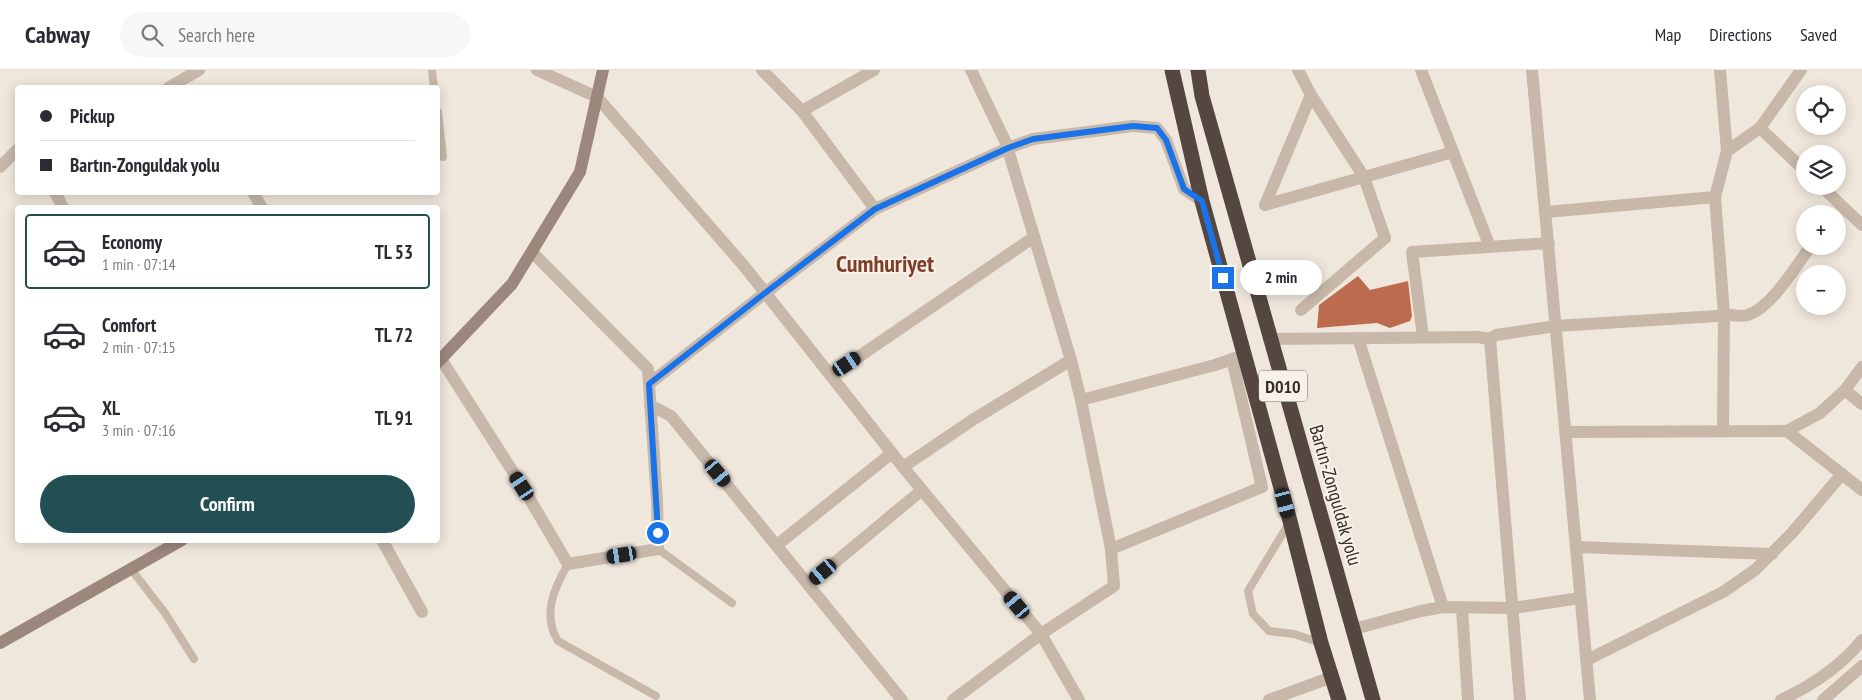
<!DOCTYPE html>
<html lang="en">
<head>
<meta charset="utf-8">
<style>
  :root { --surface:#fff; --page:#f7f7f7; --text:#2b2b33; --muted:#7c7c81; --line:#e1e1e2; --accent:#214f53 }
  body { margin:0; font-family:"PT Sans Narrow",sans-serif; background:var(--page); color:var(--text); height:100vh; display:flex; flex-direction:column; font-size:19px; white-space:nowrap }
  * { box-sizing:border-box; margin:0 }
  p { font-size:16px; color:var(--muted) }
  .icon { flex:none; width:28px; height:28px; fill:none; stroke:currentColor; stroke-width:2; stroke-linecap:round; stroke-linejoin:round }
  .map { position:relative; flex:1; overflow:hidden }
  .side { position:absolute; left:15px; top:135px; width:425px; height:338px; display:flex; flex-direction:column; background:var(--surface); border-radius:5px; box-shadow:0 2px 12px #0003 }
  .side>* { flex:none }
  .guide { position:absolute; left:15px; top:15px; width:425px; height:110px; border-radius:5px; box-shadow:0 2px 12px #0003; display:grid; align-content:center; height:110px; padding:0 25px; background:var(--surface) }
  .buttons { position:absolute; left:1796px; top:15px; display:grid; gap:10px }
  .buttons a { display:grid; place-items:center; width:50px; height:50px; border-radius:50%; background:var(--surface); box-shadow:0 2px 12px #0003; font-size:25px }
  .end { position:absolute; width:22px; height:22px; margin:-11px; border:6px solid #1a73e8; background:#fff; box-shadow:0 0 0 2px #fff }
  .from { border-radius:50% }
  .bubble { position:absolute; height:35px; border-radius:18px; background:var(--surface); box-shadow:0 2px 12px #0003; font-size:16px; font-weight:600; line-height:35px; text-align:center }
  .car { position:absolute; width:15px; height:30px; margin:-15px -8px; border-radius:6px; box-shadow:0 0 4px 1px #0007; background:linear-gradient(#222 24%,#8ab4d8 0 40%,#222 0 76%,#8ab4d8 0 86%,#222 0) }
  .guide b { display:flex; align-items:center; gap:18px; height:48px; font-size:19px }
  .guide b+b { border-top:1px solid var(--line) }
  .guide i { width:12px; height:12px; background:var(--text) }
  ul { padding:9px 0 0; list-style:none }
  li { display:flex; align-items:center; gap:15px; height:75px; margin:0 10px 8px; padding:0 15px; border:2px solid transparent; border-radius:5px }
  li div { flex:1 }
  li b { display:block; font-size:19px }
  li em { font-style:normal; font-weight:600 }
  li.selected { border-color:var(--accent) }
  li>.icon { width:45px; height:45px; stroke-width:1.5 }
  .cta { display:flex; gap:10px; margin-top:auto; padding:10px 25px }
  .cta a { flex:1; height:58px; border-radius:30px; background:var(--accent); color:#fff; font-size:20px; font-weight:600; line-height:58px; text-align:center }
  header { display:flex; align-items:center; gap:30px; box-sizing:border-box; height:70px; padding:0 25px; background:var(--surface); border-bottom:1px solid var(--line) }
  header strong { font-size:24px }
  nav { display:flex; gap:28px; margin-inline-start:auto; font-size:18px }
  .search { width:350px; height:45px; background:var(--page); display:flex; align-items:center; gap:12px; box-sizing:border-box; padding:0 18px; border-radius:28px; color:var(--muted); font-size:19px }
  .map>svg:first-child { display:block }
  .building { fill:#bd6b4e }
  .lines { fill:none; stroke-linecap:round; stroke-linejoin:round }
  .lane { stroke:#c7b8a9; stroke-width:8 }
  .street { stroke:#c7b8a9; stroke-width:12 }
  .secondary { stroke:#9b877b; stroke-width:12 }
  .highway { stroke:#554740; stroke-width:15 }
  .route { stroke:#1a73e8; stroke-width:6 }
  .labels { text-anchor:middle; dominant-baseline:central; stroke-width:4; stroke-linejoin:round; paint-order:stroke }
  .shield { fill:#f8f1e8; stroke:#706862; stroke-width:1 }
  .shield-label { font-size:18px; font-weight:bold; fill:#352d28 }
  .street-label { font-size:19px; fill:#352d28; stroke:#f8f1e8 }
  .district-label { font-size:24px; font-weight:bold; fill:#7e3e28; stroke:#f8f1e8 }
</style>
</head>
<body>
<header>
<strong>Cabway</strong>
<div class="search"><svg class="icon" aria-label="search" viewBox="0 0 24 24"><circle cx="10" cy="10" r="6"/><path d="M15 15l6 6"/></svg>Search here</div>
<nav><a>Map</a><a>Directions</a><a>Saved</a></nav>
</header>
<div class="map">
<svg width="1862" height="630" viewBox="0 0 1862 630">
  <rect width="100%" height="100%" fill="#f0e7dc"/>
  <path class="building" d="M1358 206 1370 220 1408 211 1412 246 1410 251 1390 258 1377 253 1317 258 1319 235Z"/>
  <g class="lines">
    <g class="lane">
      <path d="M432 0 434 18"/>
      <path d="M438 42 443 87"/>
      <path d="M1289 453 1248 521 1253 544 1269 561 1294 564 1321 573"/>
      <path d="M658 479 732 533"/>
      <path d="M568 494C554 518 542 545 558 571L656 626"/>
      <path d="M131 499 165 543 194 589"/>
    </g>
    <g class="street">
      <path d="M537 0 597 27 744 196 903 397 1041 564 1079 630"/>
      <path d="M762 0 802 41 874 0"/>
      <path d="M971 0 1006 73 1071 290"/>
      <path d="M1298 0 1311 25 1364 107 1385 168 1301 240"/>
      <path d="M1421 0 1490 177"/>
      <path d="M1532 0 1590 630"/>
      <path d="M1720 0 1727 81"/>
      <path d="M168 18 199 0"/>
      <path d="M802 41 875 139 1008 78 1033 69 1133 56 1157 58 1166 70 1184 119 1202 131"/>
      <path d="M1760 58 1805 101"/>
      <path d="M0 97 18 79"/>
      <path d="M1821 116 1862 155"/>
      <path d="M55 122 63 138"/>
      <path d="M253 122 262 138"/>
      <path d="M1265 135 1453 82"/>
      <path d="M1265 135 1311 25"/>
      <path d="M1546 142 1715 127"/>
      <path d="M1423 267 1412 182 1549 173"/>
      <path d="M1358 268 1443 537"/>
      <path d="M1269 269 1478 267 1490 269 1496 265 1556 256 1717 246C1727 242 1738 248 1748 245 1772 237 1795 197 1811 176"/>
      <path d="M1490 269 1520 630"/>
      <path d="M441 289 522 416 568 494 658 479 657 431 648 299 532 182"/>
      <path d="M832 305 1034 167"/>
      <path d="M649 314 765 223 875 139"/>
      <path d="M1845 320 1862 334"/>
      <path d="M650 335 671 346 902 630"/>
      <path d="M1723 361 1724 244 1715 127 1727 81 1760 58 1801 0"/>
      <path d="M1787 361 1862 420"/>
      <path d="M1566 362 1787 361 1820 343 1845 320 1862 297"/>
      <path d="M903 397 974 349 1071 290 1081 330 1215 295 1244 285"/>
      <path d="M382 470 422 542"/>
      <path d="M777 475 892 383"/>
      <path d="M1576 477 1772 484"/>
      <path d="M1111 479 1262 417 1232 289"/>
      <path d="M809 514 922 420"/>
      <path d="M1462 539 1468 630"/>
      <path d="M1354 559 1421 541 1443 537 1513 538 1580 528"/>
      <path d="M1587 590 1723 522 1755 500 1792 463 1842 404"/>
      <path d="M953 630 1041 564 1114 516 1111 479 1081 330"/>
      <path d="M1269 630 1324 610"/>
      <path d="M1781 630C1811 616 1841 596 1862 570"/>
      <path d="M1823 630 1862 596"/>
    </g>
    <g class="secondary">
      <path d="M438 292 512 214 580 102 603 0"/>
      <path d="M0 573 182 470"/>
    </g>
    <g class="highway">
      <path d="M1172 0 1202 131 1290 451 1321 573 1339 630"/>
      <path d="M1198 0 1202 26 1373 630"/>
    </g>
  </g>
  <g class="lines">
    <path class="route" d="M658 463 649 314 765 223 875 139 1008 78 1033 69 1133 56 1157 58 1166 70 1184 119 1202 131 1223 208"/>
  </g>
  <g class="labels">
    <rect class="shield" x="1259" y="300.5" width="48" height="31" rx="4"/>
    <g class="shield-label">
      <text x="1283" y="316">D010</text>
    </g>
    <g class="street-label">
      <text transform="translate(1336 425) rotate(74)">Bartın-Zonguldak yolu</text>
    </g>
    <g class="district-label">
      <text x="885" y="193">Cumhuriyet</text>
    </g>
  </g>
</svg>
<div class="buttons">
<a><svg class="icon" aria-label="locate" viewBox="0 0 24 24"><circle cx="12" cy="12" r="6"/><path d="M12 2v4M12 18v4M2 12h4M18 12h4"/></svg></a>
<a><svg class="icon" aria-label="layers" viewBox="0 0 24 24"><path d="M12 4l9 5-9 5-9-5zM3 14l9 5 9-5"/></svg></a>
<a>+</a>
<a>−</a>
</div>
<i class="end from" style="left:658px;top:463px"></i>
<i class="end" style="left:1223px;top:208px"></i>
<div class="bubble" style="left:1240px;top:190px;width:82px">2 min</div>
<i class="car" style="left:847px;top:294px;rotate:56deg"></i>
<i class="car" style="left:718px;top:403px;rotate:140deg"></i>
<i class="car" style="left:522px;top:416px;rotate:327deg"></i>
<i class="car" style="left:1285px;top:433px;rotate:165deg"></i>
<i class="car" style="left:622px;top:485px;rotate:261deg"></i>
<i class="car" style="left:823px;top:502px;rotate:230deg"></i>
<i class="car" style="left:1017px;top:535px;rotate:320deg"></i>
<div class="guide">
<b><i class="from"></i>Pickup</b>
<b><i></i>Bartın-Zonguldak yolu</b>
</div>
<section class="side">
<ul>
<li class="selected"><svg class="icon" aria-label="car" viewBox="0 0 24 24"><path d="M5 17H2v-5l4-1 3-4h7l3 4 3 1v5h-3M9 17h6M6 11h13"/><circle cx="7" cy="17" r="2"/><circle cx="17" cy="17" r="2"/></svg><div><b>Economy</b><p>1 min · 07:14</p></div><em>TL 53</em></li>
<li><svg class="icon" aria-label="car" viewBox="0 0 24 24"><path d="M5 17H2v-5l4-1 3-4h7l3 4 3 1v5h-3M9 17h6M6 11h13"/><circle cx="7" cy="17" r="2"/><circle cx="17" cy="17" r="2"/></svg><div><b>Comfort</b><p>2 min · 07:15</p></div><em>TL 72</em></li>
<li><svg class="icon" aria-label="car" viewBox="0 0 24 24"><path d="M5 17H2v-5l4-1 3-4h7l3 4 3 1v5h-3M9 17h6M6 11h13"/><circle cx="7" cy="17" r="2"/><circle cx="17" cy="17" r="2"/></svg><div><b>XL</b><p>3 min · 07:16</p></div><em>TL 91</em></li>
</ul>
<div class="cta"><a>Confirm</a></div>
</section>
</div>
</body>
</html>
